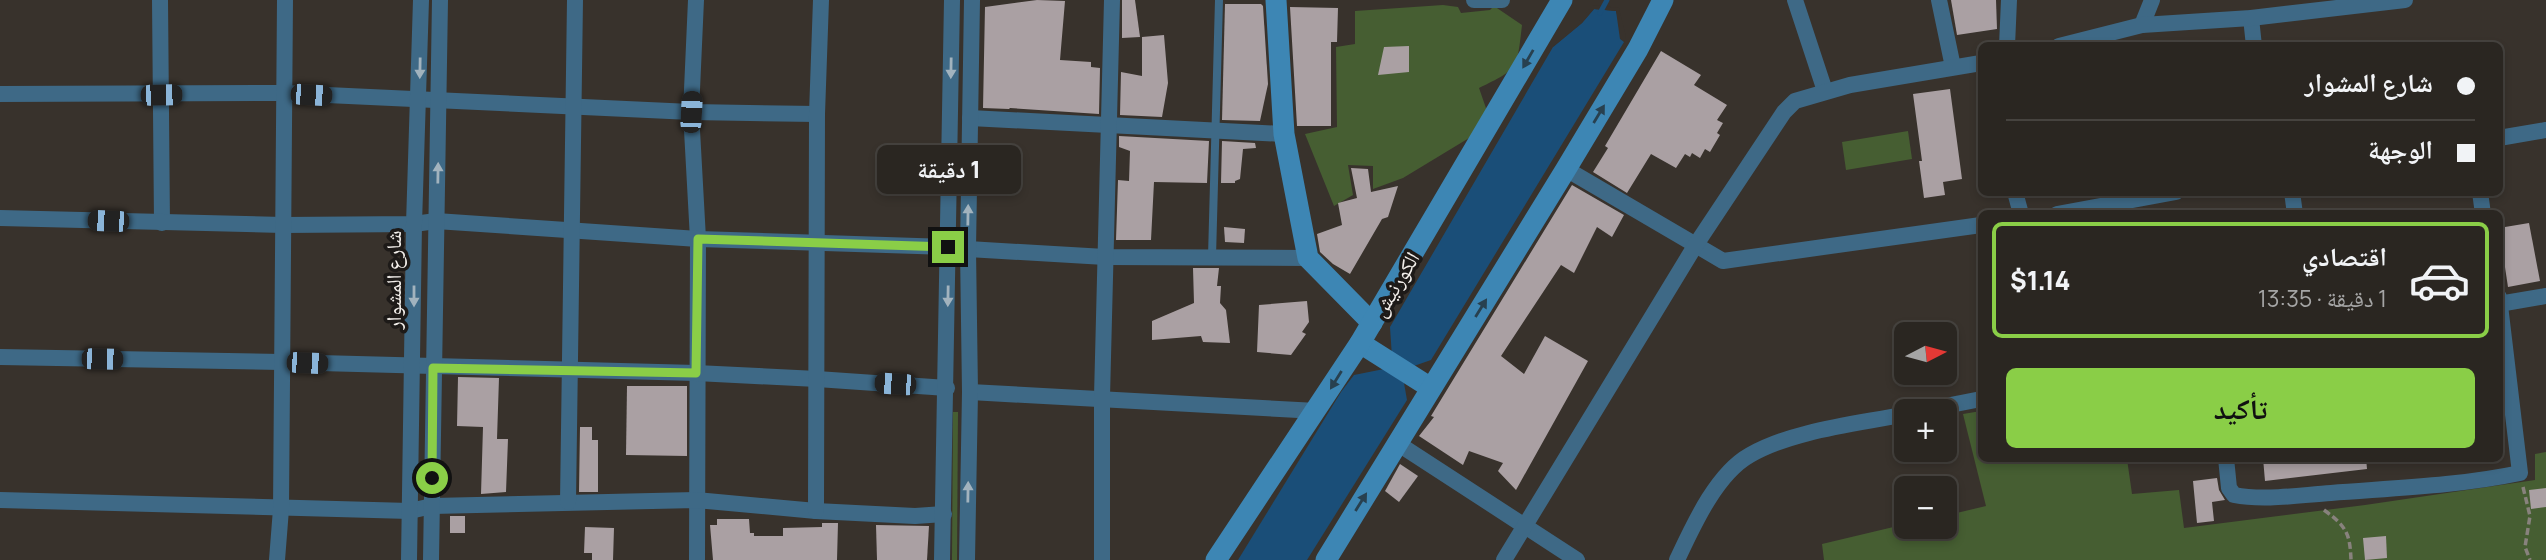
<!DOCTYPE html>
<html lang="ar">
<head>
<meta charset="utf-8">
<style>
  :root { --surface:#2a2621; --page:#322e2a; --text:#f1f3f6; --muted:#a5a5a5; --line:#46433f; --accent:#8ace47 }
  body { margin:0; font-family:Manrope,"Noto Naskh Arabic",sans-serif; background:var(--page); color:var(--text); direction:rtl; height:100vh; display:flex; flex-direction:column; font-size:26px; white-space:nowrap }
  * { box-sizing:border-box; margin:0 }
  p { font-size:23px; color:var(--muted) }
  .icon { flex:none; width:38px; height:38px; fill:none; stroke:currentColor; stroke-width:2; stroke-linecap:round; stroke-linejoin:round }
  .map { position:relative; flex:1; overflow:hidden; direction:ltr }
  .panel { position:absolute; left:1978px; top:210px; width:525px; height:252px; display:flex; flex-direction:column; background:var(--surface); border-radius:10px; box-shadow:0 4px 10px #0003,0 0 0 2px var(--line); direction:rtl }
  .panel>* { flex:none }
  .guide { position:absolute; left:1978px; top:42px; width:525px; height:154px; border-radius:10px; box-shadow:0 4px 10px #0003,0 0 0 2px var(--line); direction:rtl; display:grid; align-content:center; height:154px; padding:0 28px; background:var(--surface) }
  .needle { width:46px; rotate:84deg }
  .tools { position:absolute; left:1894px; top:322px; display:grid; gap:14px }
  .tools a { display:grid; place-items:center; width:63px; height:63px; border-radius:10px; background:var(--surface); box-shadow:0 4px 10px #0003,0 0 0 2px var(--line); font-size:35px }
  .end { position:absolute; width:32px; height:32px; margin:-16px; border:9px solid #8ace47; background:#111; box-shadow:0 0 0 4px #111 }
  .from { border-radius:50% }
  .bubble { position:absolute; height:49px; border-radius:10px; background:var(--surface); box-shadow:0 4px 10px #0003,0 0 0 2px var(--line); font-size:23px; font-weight:800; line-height:49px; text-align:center; direction:rtl }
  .car { position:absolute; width:21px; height:42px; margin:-21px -10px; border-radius:9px; box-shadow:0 0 5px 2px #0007; background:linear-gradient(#222 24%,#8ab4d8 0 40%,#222 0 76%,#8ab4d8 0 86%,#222 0) }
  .guide b { display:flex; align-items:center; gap:24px; height:66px; font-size:26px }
  .guide b+b { border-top:2px solid var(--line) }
  .guide i { width:18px; height:18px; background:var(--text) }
  ul { padding:12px 0 0; list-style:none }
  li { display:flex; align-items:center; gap:21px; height:116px; margin:0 14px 10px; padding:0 14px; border:4px solid transparent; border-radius:10px }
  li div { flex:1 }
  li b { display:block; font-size:26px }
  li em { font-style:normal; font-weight:800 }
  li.active { border-color:var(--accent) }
  li>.icon { width:63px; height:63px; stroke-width:1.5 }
  .primary-button { display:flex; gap:14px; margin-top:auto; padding:14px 28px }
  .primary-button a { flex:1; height:80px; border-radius:10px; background:var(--accent); color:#111; font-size:28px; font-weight:800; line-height:80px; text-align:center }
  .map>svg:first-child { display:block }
  .green { fill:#465e32 }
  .water { fill:#1a4e78 }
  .pier { fill:#38322c }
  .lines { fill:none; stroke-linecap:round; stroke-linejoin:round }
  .stream { stroke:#1a4e78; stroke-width:5 }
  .building { fill:#aaa0a3 }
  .path { stroke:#88827d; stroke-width:3.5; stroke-dasharray:7 3.5; stroke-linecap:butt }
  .lane { stroke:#3e6986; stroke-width:8 }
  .street { stroke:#3e6986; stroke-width:16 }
  .secondary { stroke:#3d86b4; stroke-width:21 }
  .oneway { fill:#28404f }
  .oneway2 { fill:#a2b3be }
  .route { stroke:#8ace47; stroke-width:9 }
  .labels { text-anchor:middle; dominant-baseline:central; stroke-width:7; stroke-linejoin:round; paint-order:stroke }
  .street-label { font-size:21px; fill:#f3efeb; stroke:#1d1a18 }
</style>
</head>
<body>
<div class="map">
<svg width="2546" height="560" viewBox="0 0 2546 560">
  <rect width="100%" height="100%" fill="#38322c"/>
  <g class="green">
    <path d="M1443 5 1458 7 1461 13 1490 10 1494 6 1522 25C1517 68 1519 69 1479 88L1487 111 1474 135 1403 178 1373 189V166L1348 165 1353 195 1334 206 1305 134 1337 127 1336 47 1355 44V11Z"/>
    <path d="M1908 131 1912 159 1846 170 1842 142Z"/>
    <path d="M1981 411V458L2127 459 2132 494 2179 490 2184 528 2365 505 2535 480V454L2546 452V560H1824L1822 544 1906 524V527H1944V516L1986 506 1963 414Z"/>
    <path d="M953 412H958L957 560H952Z"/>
  </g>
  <g class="water">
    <path d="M1594 9 1616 11 1624 42 1431 360 1411 367 1392 357 1390 327 1553 47 1582 23Z"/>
    <path d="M1384 369 1404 383 1407 400 1307 560H1238L1341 392 1354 375Z"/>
  </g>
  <path class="pier" d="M1593 5 1619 8 1626 37 1624 42 1620 39 1616 11 1594 9 1582 23 1553 47 1557 40 1579 21Z"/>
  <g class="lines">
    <path class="stream" d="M1600 13 1607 0"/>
  </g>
  <g class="building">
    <path d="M1037 0 1065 1 1060 60 1091 62V67L1100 68 1099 114 1010 108 1009 109 983 108 985 7Z"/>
    <path d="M1122 0H1135L1140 37 1122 38Z"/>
    <path d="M1951 0H1996L1997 29 1957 35Z"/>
    <path d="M1225 4H1261L1263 6 1268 84 1260 121 1222 120Z"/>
    <path d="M1290 7 1338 8 1337 42H1331V126H1297Z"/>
    <path d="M1164 35 1168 83 1162 117 1120 115 1121 72 1142 76V37Z"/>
    <path d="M1409 46V72L1378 75 1384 47Z"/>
    <path d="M1661 51 1701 75 1694 85 1727 105 1717 120 1723 123 1717 133 1720 135 1710 152 1705 149 1700 158 1692 153 1690 157 1685 154 1676 168 1651 154 1627 193 1593 172 1608 148 1605 146Z"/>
    <path d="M1950 89 1962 179 1943 182 1945 195 1924 198 1919 161H1922L1913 94Z"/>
    <path d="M1119 136 1209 141 1207 183 1154 182 1151 240H1116L1118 180 1129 181 1130 151 1119 147Z"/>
    <path d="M1222 141 1255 143 1256 148 1243 149 1240 179 1235 181V183H1221Z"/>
    <path d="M1351 168 1368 169 1371 192 1398 186 1388 217 1382 219 1350 274 1333 264 1320 252 1317 234 1342 225 1338 203 1357 198Z"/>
    <path d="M1572 185 1624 215 1612 237 1597 227 1574 273 1561 265 1501 356 1524 374 1545 336 1588 361 1516 490 1498 471 1503 463 1469 451 1463 465 1419 436 1434 417 1431 416Z"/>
    <path d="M2529 223 2540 281 2508 287 2499 228Z"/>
    <path d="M1224 227 1245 229 1244 243 1225 242Z"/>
    <path d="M1193 268H1219L1217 286H1221L1220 303 1226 310 1230 343 1203 342 1201 336 1152 340V321L1194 303Z"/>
    <path d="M1307 301 1309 322 1302 332 1306 334 1291 355 1257 352 1259 305Z"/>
    <path d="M458 377 499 378 497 439H508L506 492 481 494 483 427 457 426Z"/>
    <path d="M627 386H687V456L626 455Z"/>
    <path d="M580 427H592V440H598V492H579Z"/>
    <path d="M2263 458H2297V463L2341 458H2366L2367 469 2265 481Z"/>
    <path d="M1400 464 1418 476 1399 502 1385 491Z"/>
    <path d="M2217 478 2219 490 2225 500 2212 502 2214 521 2197 523 2193 481Z"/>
    <path d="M2546 488V507L2531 509 2529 490Z"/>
    <rect x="450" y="516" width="15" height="17"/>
    <path d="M717 519H749L750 533H754V536H783V528L822 527V523H838L837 560H713L710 525H717Z"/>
    <path d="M876 525 929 526 927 560H877Z"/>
    <path d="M585 527 614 528 613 560H592V553H584Z"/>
    <path d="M2386 536 2387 558 2365 560 2363 538Z"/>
  </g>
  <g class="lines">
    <g class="path">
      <path d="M2523 487 2530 516 2525 547 2530 560"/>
      <path d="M2324 510C2346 526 2350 533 2351 560"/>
    </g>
    <path class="lane" d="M1212 257 1219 0"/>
    <g class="street">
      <path d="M160 0 162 223"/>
      <path d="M696 0 691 112 698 239 697 560"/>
      <path d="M1474 0H1502"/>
      <path d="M1795 0 1825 91"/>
      <path d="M1939 0 1953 67"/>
      <path d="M2251 18 2254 46"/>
      <path d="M2142 25 2152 0"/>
      <path d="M2007 46 2009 0"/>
      <path d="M2059 46 2142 25 2251 18 2405 0"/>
      <path d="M0 94 284 93 691 112 817 114"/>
      <path d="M970 118 1284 134"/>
      <path d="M2499 138 2546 130"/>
      <path d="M1566 169 1723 261 1981 225"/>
      <path d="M2015 192 2021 214"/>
      <path d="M2292 192 2295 214"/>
      <path d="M2480 192 2483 214"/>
      <path d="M2057 214 2176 192"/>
      <path d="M0 218 283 225 414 224 436 221 698 239 948 247"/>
      <path d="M968 249 1105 257 1308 258"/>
      <path d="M2499 304 2546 296"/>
      <path d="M0 357 281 362 696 373 817 379 947 388"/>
      <path d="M970 392 1317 411"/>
      <path d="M1920 411 1981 399"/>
      <path d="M1397 443 1577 560"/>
      <path d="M2226 458 2229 488 2234 495C2264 501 2300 495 2331 493 2394 488 2458 486 2520 473L2499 297"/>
      <path d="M0 500 410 511 432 506 696 500 816 511 915 516 944 514"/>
      <path d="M568 502 575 0"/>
      <path d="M816 511 817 114 821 0"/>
      <path d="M277 560 281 509 285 0"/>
      <path d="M409 560 414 224 421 0"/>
      <path d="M431 560 440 0"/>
      <path d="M942 560 952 0"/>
      <path d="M967 560 970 392 968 249 972 0"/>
      <path d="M1102 560V397L1112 0"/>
      <path d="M1504 560 1695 246 1784 112 1795 101 1850 85 1981 63"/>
      <path d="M1677 560C1693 526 1716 474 1750 455 1794 430 1857 424 1906 414"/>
    </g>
    <g class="secondary">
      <path d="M1276 0 1284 134 1308 258 1372 323"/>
      <path d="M1360 343 1431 388"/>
      <path d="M1216 560 1360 343 1562 0"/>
      <path d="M1326 560 1566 169 1638 49 1663 0"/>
    </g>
  </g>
  <defs><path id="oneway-solid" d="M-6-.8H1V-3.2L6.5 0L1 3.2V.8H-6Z" transform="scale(1.75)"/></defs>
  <g class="oneway">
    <use href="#oneway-solid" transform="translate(1528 59) rotate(120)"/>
    <use href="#oneway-solid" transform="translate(1599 114) rotate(-59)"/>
    <use href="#oneway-solid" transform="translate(1481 308) rotate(-58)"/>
    <use href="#oneway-solid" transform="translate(1336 380) rotate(122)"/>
    <use href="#oneway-solid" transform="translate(1361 502) rotate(-58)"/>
  </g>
  <g class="oneway2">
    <use href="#oneway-solid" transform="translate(420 68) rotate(91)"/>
    <use href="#oneway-solid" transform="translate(951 68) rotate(91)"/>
    <use href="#oneway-solid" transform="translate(438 173) rotate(-89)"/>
    <use href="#oneway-solid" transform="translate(968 215) rotate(-89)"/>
    <use href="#oneway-solid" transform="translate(414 296) rotate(90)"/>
    <use href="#oneway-solid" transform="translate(948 296) rotate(91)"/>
    <use href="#oneway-solid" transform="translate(968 492) rotate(-89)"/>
  </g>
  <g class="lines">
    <path class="route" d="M432 478 433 368 696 373 698 239 948 247"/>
  </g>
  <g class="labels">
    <g class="street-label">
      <text transform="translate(393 280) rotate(-90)">شارع المشوار</text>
      <text transform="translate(1395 284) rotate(-59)">الكورنيش</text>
    </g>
  </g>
</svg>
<div class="tools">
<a><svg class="needle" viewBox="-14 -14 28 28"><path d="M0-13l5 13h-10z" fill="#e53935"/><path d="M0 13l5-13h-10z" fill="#a5a5a5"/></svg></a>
<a>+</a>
<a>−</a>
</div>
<i class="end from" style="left:432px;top:478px"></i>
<i class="end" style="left:948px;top:247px"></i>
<div class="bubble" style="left:877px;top:145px;width:144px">1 دقيقة</div>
<i class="car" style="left:161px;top:95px;rotate:89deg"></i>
<i class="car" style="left:311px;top:95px;rotate:93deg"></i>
<i class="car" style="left:691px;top:112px;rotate:3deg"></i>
<i class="car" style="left:108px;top:221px;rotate:272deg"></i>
<i class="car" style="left:102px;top:359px;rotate:91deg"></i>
<i class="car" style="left:307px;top:363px;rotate:92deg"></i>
<i class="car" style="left:895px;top:384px;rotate:274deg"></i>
<div class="guide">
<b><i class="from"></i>شارع المشوار</b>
<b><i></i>الوجهة</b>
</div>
<section class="panel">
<ul>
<li class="active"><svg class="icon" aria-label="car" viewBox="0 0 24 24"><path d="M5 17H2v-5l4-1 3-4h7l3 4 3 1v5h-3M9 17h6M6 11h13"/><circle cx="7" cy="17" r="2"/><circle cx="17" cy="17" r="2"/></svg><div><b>اقتصادي</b><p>1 دقيقة · 13:35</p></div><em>$1.14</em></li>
</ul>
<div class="primary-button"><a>تأكيد</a></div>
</section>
</div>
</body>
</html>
